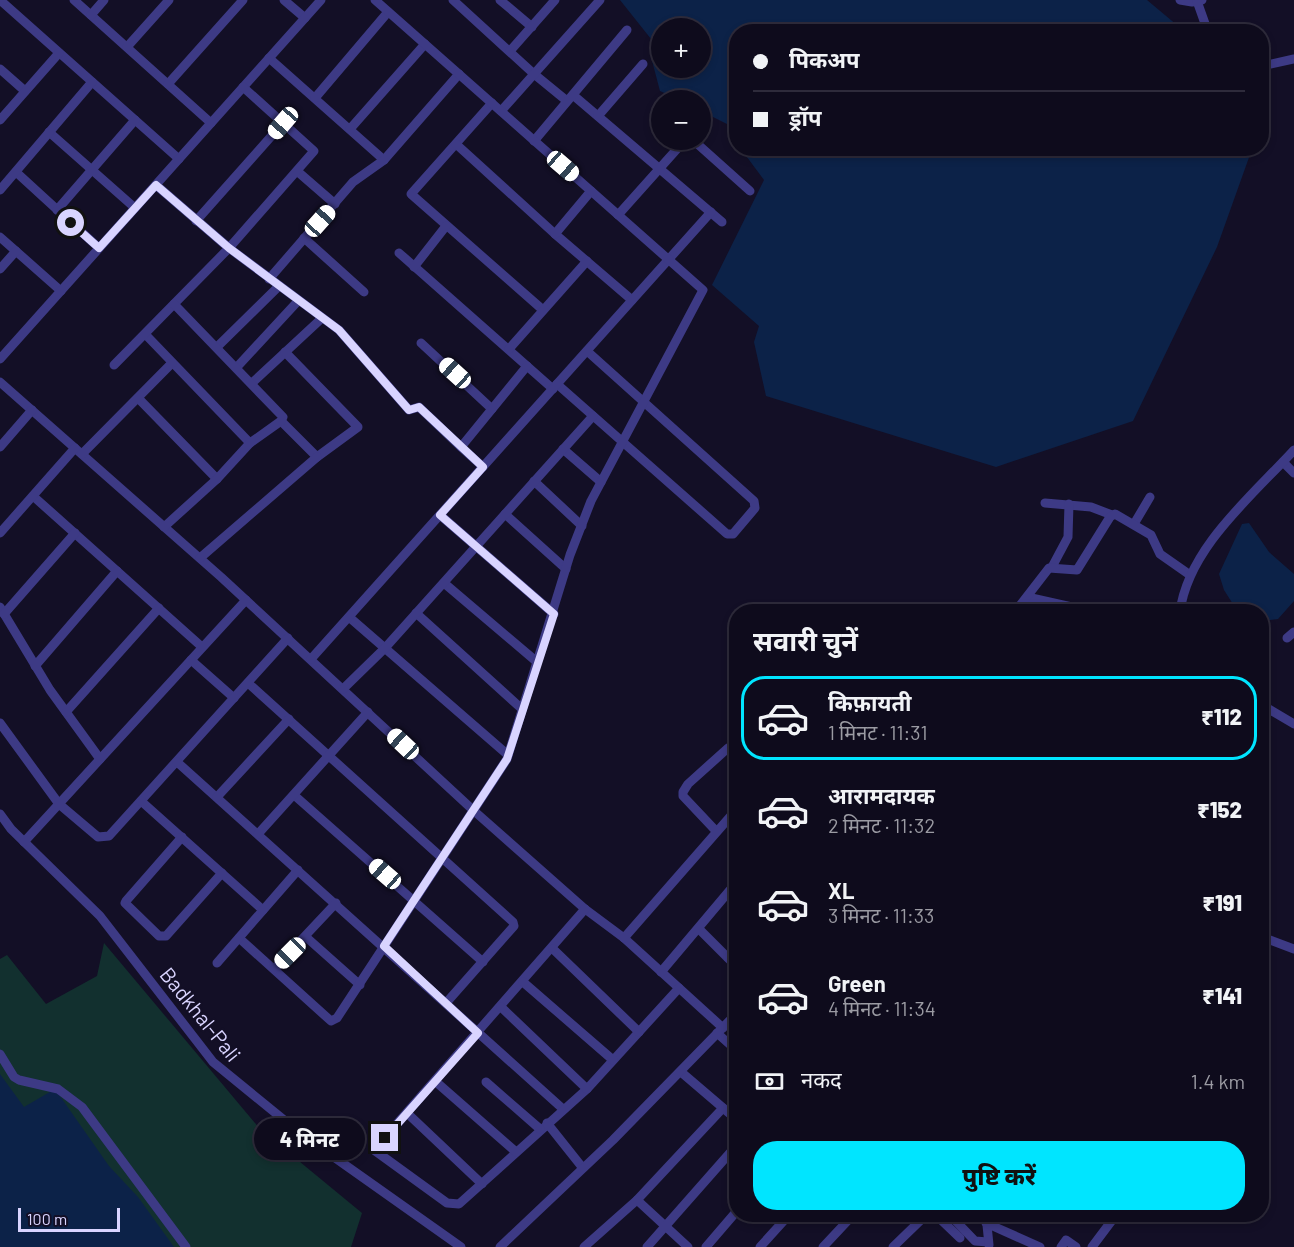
<!DOCTYPE html>
<html lang="hi">
<head>
<meta charset="utf-8">
<style>
  :root { --surface:#0e0b1c; --page:#1c1929; --text:#f1f3f6; --muted:#9b9ba3; --line:#2e2b3b; --accent:#00e5ff }
  body { margin:0; font-family:Barlow,"Noto Sans Devanagari",sans-serif; background:var(--page); color:var(--text); height:100vh; display:flex; flex-direction:column; font-size:22px; white-space:nowrap }
  * { box-sizing:border-box; margin:0 }
  p { font-size:20px; color:var(--muted) }
  .icon { flex:none; width:33px; height:33px; fill:none; stroke:currentColor; stroke-width:2; stroke-linecap:round; stroke-linejoin:round }
  .map { position:relative; flex:1; overflow:hidden }
  .side { position:absolute; left:729px; top:604px; width:540px; height:618px; display:flex; flex-direction:column; background:var(--surface); border-radius:24px; box-shadow:0 3px 9px #0003,0 0 0 2px var(--line) }
  .side>* { flex:none }
  .hud { position:absolute; left:729px; top:24px; width:540px; height:132px; border-radius:24px; box-shadow:0 3px 9px #0003,0 0 0 2px var(--line); display:grid; align-content:center; height:132px; padding:0 24px; background:var(--surface) }
  .fabs { position:absolute; left:651px; top:18px; display:grid; gap:12px }
  .fabs a { display:grid; place-items:center; width:60px; height:60px; border-radius:50%; background:var(--surface); box-shadow:0 3px 9px #0003,0 0 0 2px var(--line); font-size:30px }
  .scale { position:absolute; left:18px; bottom:15px; width:102px; box-sizing:border-box; padding-left:6px; border:3px solid #d9d4ff; border-top:0; font-size:16px; line-height:21px; white-space:nowrap; color:#d9d4ff; -webkit-text-stroke:4px #130f26; paint-order:stroke }
  .end { position:absolute; width:27px; height:27px; margin:-14px; border:8px solid #d9d4ff; background:#111; box-shadow:0 0 0 3px #111 }
  .from { border-radius:50% }
  .bubble { position:absolute; height:42px; border-radius:21px; background:var(--surface); box-shadow:0 3px 9px #0003,0 0 0 2px var(--line); font-size:20px; font-weight:800; line-height:42px; text-align:center }
  .car { position:absolute; width:18px; height:36px; margin:-18px -9px; border-radius:8px; box-shadow:0 0 4px 2px #0007; background:linear-gradient(#fff 24%,#345 0 40%,#fff 0 76%,#345 0 86%,#fff 0) }
  .hud b { display:flex; align-items:center; gap:21px; height:57px; font-size:22px }
  .hud b+b { border-top:2px solid var(--line) }
  .hud i { width:15px; height:15px; background:var(--text) }
  ul { padding:0; list-style:none }
  li { display:flex; align-items:center; gap:18px; height:84px; margin:0 12px 9px; padding:0 12px; border:3px solid transparent; border-radius:24px }
  li div { flex:1 }
  li b { display:block; font-size:22px }
  li em { font-style:normal; font-weight:800 }
  li.current { border-color:var(--accent) }
  li>.icon { width:54px; height:54px; stroke-width:1.5 }
  h2 { padding:0 24px; font-size:27px; line-height:72px }
  .pay { display:flex; align-items:center; gap:15px; height:66px; padding:0 24px; font-size:22px }
  .pay p { margin-inline-start:auto }
  .cta { display:flex; gap:12px; margin-top:auto; padding:12px 24px }
  .cta a { flex:1; height:69px; border-radius:24px; background:var(--accent); color:#111; font-size:24px; font-weight:800; line-height:69px; text-align:center }
  .map>svg:first-child { display:block }
  .green { fill:#12302f }
  .water { fill:#0c2248; fill-rule:evenodd }
  .lines { fill:none; stroke-linecap:round; stroke-linejoin:round }
  .minor { stroke:#3d3a85; stroke-width:9 }
  .route { stroke:#d9d4ff; stroke-width:8 }
  .labels { text-anchor:middle; dominant-baseline:central; stroke-width:4.5; stroke-linejoin:round; paint-order:stroke }
  .street-label { font-size:21px; fill:#d9d4ff; stroke:#130f26 }
</style>
</head>
<body>
<div class="map">
<svg width="1294" height="1247" viewBox="0 0 1294 1247">
  <rect width="100%" height="100%" fill="#130f26"/>
  <path class="green" d="M104 943 260 1129 362 1213 351 1247H0V959L7 955 46 1004 97 976Z"/>
  <g class="water">
    <path d="M620 0H1147L1184 31 736 32V143L728 132 731 126 701 111 700 100H680L660 91 650 53 659 49ZM700 28V68H662V28Z"/>
    <path d="M741 149H1252L1217 247 1133 421 996 467 766 396 754 342 759 326 712 285 764 180Z"/>
    <path d="M1249 523 1269 552 1294 574V601L1278 619 1262 621V612H1238L1224 590 1219 574 1242 524Z"/>
    <path d="M0 1074 24 1107 55 1089 109 1166 138 1197 174 1247H0Z"/>
  </g>
  <g class="lines">
    <g class="minor">
      <path d="M0 0 179 159"/>
      <path d="M74 0 211 123"/>
      <path d="M284 0 305 18"/>
      <path d="M453 0 534 74 567 101"/>
      <path d="M500 0 532 27"/>
      <path d="M1180 0 1192 2 1202 0"/>
      <path d="M1197 1 1208 32"/>
      <path d="M91 15 104 0"/>
      <path d="M127 47 169 0"/>
      <path d="M510 51 555 0"/>
      <path d="M269 58 384 160"/>
      <path d="M1262 66 1294 59"/>
      <path d="M0 69 25 91"/>
      <path d="M168 84 243 0"/>
      <path d="M573 95 722 222"/>
      <path d="M315 98 388 12"/>
      <path d="M492 103 411 194 543 310"/>
      <path d="M501 111 600 0"/>
      <path d="M598 116 643 64"/>
      <path d="M0 120 59 53"/>
      <path d="M350 129 425 44"/>
      <path d="M49 132 135 208"/>
      <path d="M693 140 750 191"/>
      <path d="M534 141 627 30"/>
      <path d="M456 144 555 234 632 300"/>
      <path d="M297 171 335 204"/>
      <path d="M16 172 99 248"/>
      <path d="M156 185 229 248 339 330 409 410 419 407 461 447"/>
      <path d="M0 190 92 82"/>
      <path d="M57 210 135 120"/>
      <path d="M618 215 685 140"/>
      <path d="M196 221 283 123"/>
      <path d="M555 234 591 191"/>
      <path d="M0 237 61 291"/>
      <path d="M304 238 364 292"/>
      <path d="M399 253 553 389"/>
      <path d="M414 267 446 226"/>
      <path d="M0 269 16 251"/>
      <path d="M269 279 353 182 384 160 459 74"/>
      <path d="M145 334 250 443"/>
      <path d="M421 343 492 409"/>
      <path d="M217 347 279 286"/>
      <path d="M509 349 587 261"/>
      <path d="M0 359 321 0"/>
      <path d="M114 365 229 248 314 151 243 87"/>
      <path d="M237 367 298 301"/>
      <path d="M0 382 221 577 473 810 585 909 624 938 723 1028"/>
      <path d="M252 383 321 319"/>
      <path d="M557 384 727 534H733L755 508 754 501 587 351"/>
      <path d="M138 398 217 479"/>
      <path d="M281 421 317 457 358 427 285 352"/>
      <path d="M0 447 32 410"/>
      <path d="M563 449 601 482"/>
      <path d="M82 454 172 363"/>
      <path d="M1283 462 1294 473"/>
      <path d="M483 467 461 447 527 366"/>
      <path d="M534 481 582 526"/>
      <path d="M33 496 202 647"/>
      <path d="M1045 503 1091 507 1112 515"/>
      <path d="M505 514 566 569"/>
      <path d="M440 515 554 614"/>
      <path d="M1134 524 1150 497"/>
      <path d="M164 527 217 479 250 443 281 421 283 417 174 304"/>
      <path d="M0 533 75 448"/>
      <path d="M200 558 317 457"/>
      <path d="M1052 567 1068 537 1069 504"/>
      <path d="M444 583 537 662"/>
      <path d="M1027 597 1094 612"/>
      <path d="M0 607 50 690 100 759"/>
      <path d="M1015 612 1049 568 1077 570 1110 517 1115 514 1151 535 1160 554 1190 575"/>
      <path d="M1167 612 1180 608"/>
      <path d="M1180 612C1188 548 1253 495 1294 450"/>
      <path d="M416 613 522 709"/>
      <path d="M4 614 75 533"/>
      <path d="M349 617 508 755"/>
      <path d="M1287 638 1294 632"/>
      <path d="M311 659 711 212"/>
      <path d="M191 660 234 698"/>
      <path d="M35 666 117 571"/>
      <path d="M248 683 513 922 514 926 446 1003"/>
      <path d="M343 689 385 648 593 416"/>
      <path d="M1262 705 1294 724"/>
      <path d="M66 712 159 608"/>
      <path d="M0 723 59 804 98 837 109 836 288 638"/>
      <path d="M177 762 563 1109"/>
      <path d="M294 795 483 962"/>
      <path d="M217 797 289 719"/>
      <path d="M141 801 263 910"/>
      <path d="M0 814 11 829 100 916 213 1062 300 1133 461 1247"/>
      <path d="M716 831 683 796V792L688 784 728 748"/>
      <path d="M258 834 368 712"/>
      <path d="M182 837 126 901 125 903 159 936H166L222 873"/>
      <path d="M24 842 246 600"/>
      <path d="M585 909 374 1150 447 1203 459 1204 587 1089 679 988"/>
      <path d="M699 929 736 966"/>
      <path d="M306 937 360 985"/>
      <path d="M1262 937 1294 949"/>
      <path d="M239 938 331 1021 337 1018 507 759 570 555 591 501 703 290 375 0"/>
      <path d="M624 938 736 810"/>
      <path d="M553 949 639 1032"/>
      <path d="M728 958 736 949"/>
      <path d="M217 963 298 870"/>
      <path d="M274 969 336 903"/>
      <path d="M661 972 736 883"/>
      <path d="M523 982 613 1060"/>
      <path d="M501 1007 587 1089"/>
      <path d="M717 1033 736 1050"/>
      <path d="M0 1054 14 1077 19 1080 58 1089 82 1107 186 1247"/>
      <path d="M681 1072 736 1119"/>
      <path d="M435 1081 516 1152"/>
      <path d="M486 1082 540 1129"/>
      <path d="M407 1113 482 1184"/>
      <path d="M547 1123 582 1167"/>
      <path d="M637 1200 688 1247"/>
      <path d="M936 1215 960 1238"/>
      <path d="M950 1215 975 1241 988 1242"/>
      <path d="M986 1215 989 1245"/>
      <path d="M986 1223 1040 1247"/>
      <path d="M500 1247 613 1140 736 1014"/>
      <path d="M584 1247 637 1200 723 1108"/>
      <path d="M647 1247 736 1146"/>
      <path d="M706 1247 736 1212"/>
      <path d="M760 1247 789 1215"/>
      <path d="M823 1247 853 1215"/>
      <path d="M893 1247 926 1215"/>
      <path d="M1061 1247 1066 1240 1076 1247"/>
      <path d="M1092 1247 1116 1215"/>
    </g>
  </g>
  <g class="lines">
    <path class="route" d="M71 223 99 248 156 185 229 248 339 330 409 410 419 407 483 467 440 515 554 614 507 759 384 946 478 1033 385 1138"/>
  </g>
  <g class="labels">
    <g class="street-label">
      <text transform="translate(201 1014) rotate(51)">Badkhal-Pali</text>
    </g>
  </g>
</svg>
<div class="fabs">
<a>+</a>
<a>−</a>
</div>
<div class="scale">100 m</div>
<i class="end from" style="left:71px;top:223px"></i>
<i class="end" style="left:385px;top:1138px"></i>
<div class="bubble" style="left:254px;top:1118px;width:111px">4 मिनट</div>
<i class="car" style="left:283px;top:123px;rotate:221deg"></i>
<i class="car" style="left:563px;top:166px;rotate:131deg"></i>
<i class="car" style="left:320px;top:221px;rotate:42deg"></i>
<i class="car" style="left:455px;top:373px;rotate:312deg"></i>
<i class="car" style="left:403px;top:744px;rotate:313deg"></i>
<i class="car" style="left:385px;top:874px;rotate:311deg"></i>
<i class="car" style="left:290px;top:953px;rotate:225deg"></i>
<div class="hud">
<b><i class="from"></i>पिकअप</b>
<b><i></i>ड्रॉप</b>
</div>
<section class="side">
<h2>सवारी चुनें</h2>
<ul>
<li class="current"><svg class="icon" aria-label="car" viewBox="0 0 24 24"><path d="M5 17H2v-5l4-1 3-4h7l3 4 3 1v5h-3M9 17h6M6 11h13"/><circle cx="7" cy="17" r="2"/><circle cx="17" cy="17" r="2"/></svg><div><b>किफ़ायती</b><p>1 मिनट · 11:31</p></div><em>₹112</em></li>
<li><svg class="icon" aria-label="car" viewBox="0 0 24 24"><path d="M5 17H2v-5l4-1 3-4h7l3 4 3 1v5h-3M9 17h6M6 11h13"/><circle cx="7" cy="17" r="2"/><circle cx="17" cy="17" r="2"/></svg><div><b>आरामदायक</b><p>2 मिनट · 11:32</p></div><em>₹152</em></li>
<li><svg class="icon" aria-label="car" viewBox="0 0 24 24"><path d="M5 17H2v-5l4-1 3-4h7l3 4 3 1v5h-3M9 17h6M6 11h13"/><circle cx="7" cy="17" r="2"/><circle cx="17" cy="17" r="2"/></svg><div><b>XL</b><p>3 मिनट · 11:33</p></div><em>₹191</em></li>
<li><svg class="icon" aria-label="car" viewBox="0 0 24 24"><path d="M5 17H2v-5l4-1 3-4h7l3 4 3 1v5h-3M9 17h6M6 11h13"/><circle cx="7" cy="17" r="2"/><circle cx="17" cy="17" r="2"/></svg><div><b>Green</b><p>4 मिनट · 11:34</p></div><em>₹141</em></li>
</ul>
<div class="pay"><svg class="icon" aria-label="cash" viewBox="0 0 24 24"><path d="M3 7h18v10H3z"/><circle cx="12" cy="12" r="2"/></svg>नकद<p>1.4 km</p></div>
<div class="cta"><a>पुष्टि करें</a></div>
</section>
</div>
</body>
</html>
